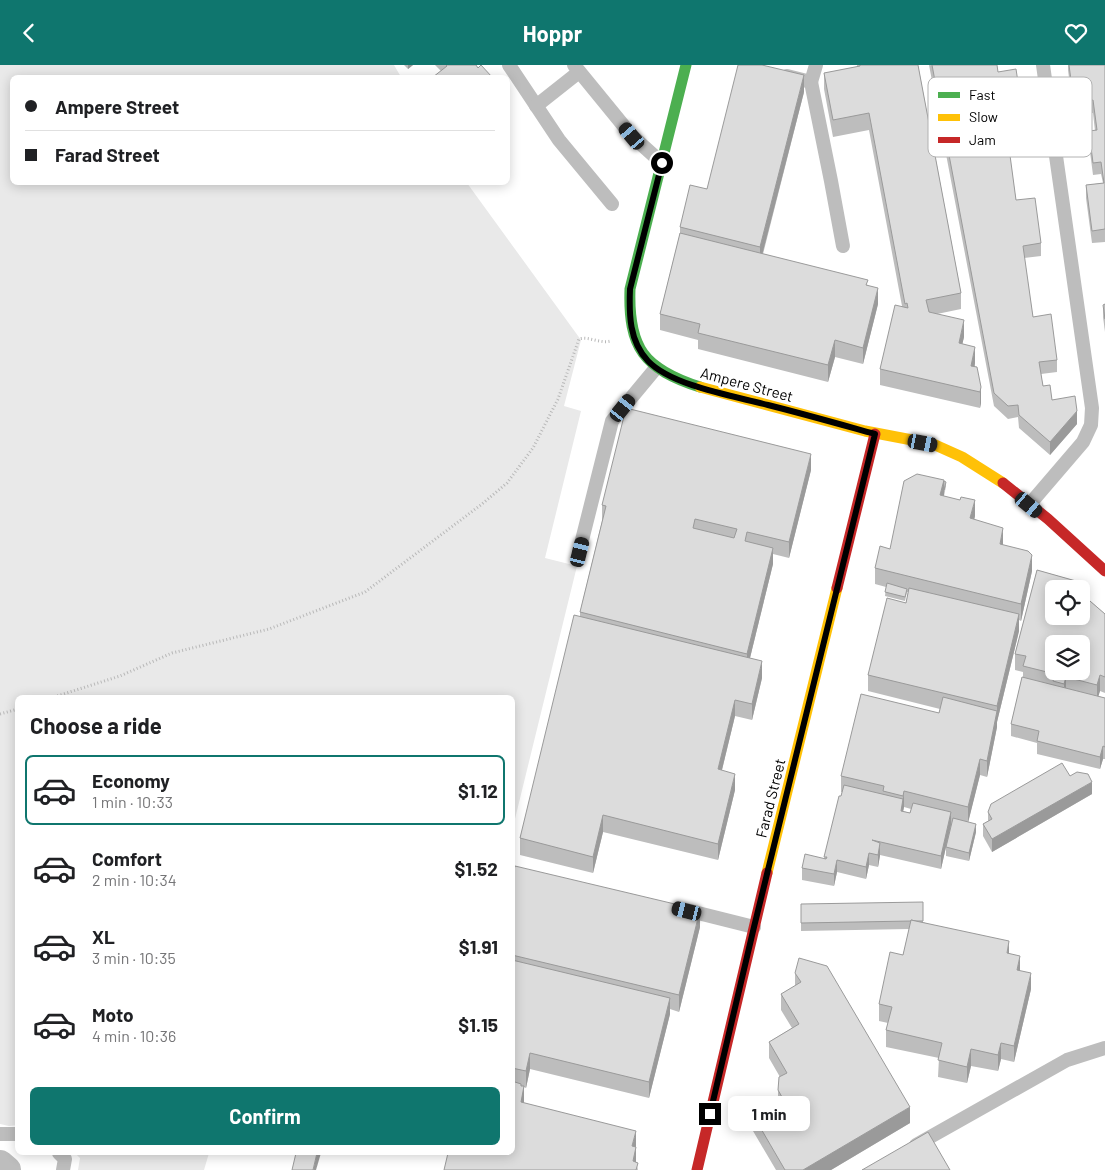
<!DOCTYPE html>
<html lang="en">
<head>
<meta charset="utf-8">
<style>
  :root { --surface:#fff; --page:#f2f2f2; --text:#202124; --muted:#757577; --line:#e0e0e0; --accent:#0f766e }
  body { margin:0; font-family:Barlow,sans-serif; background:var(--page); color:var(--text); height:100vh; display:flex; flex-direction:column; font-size:19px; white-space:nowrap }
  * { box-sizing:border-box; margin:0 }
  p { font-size:16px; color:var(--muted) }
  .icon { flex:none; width:28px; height:28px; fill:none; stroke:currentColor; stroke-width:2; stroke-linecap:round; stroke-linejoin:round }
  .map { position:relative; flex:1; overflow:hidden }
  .drawer { position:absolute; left:15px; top:630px; width:500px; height:460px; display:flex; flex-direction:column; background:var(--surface); border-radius:8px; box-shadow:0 2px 12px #0003 }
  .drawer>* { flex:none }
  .top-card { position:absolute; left:10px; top:10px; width:500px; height:110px; border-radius:8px; box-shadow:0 2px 12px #0003; display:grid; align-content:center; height:110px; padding:0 15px; background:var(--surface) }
  .buttons { position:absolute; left:1045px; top:515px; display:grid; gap:10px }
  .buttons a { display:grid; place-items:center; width:45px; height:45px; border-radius:8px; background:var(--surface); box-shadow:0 2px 12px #0003; font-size:25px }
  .end { position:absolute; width:22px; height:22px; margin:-11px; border:6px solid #000; background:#fff; box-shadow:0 0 0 2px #fff }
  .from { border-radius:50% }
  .bubble { position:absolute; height:35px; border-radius:8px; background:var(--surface); box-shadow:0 2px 12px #0003; font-size:16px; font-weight:700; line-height:35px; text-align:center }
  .car { position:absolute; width:15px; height:30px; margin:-15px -8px; border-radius:6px; box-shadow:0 0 4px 1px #0007; background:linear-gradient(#222 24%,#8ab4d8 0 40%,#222 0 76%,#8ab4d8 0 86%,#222 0) }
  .top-card b { display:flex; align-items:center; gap:18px; height:48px; font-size:19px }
  .top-card b+b { border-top:1px solid var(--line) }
  .top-card i { width:12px; height:12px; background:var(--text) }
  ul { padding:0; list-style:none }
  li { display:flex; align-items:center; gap:15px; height:70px; margin:0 10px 8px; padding:0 5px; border:2px solid transparent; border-radius:8px }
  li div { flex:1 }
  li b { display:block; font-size:19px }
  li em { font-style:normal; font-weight:700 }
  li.current { border-color:var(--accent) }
  li>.icon { width:45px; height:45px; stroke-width:1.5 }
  h2 { padding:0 15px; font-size:22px; line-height:60px }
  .primary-button { display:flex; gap:10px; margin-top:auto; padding:10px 15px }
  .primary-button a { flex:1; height:58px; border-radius:8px; background:var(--accent); color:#fff; font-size:20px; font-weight:700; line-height:58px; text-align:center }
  header { display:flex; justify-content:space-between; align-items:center; height:65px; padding:0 15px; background:var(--accent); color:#fff; font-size:22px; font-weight:700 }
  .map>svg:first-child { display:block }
  .green { fill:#e9e9e9 }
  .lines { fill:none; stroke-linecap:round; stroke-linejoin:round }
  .path { stroke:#b8b8b8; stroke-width:3; stroke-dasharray:1 2.5; stroke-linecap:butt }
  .lane { stroke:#bdbdbd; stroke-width:14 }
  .street { stroke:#bdbdbd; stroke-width:28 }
  .fast { stroke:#4caf50; stroke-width:11 }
  .slow { stroke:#ffc107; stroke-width:11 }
  .jam { stroke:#c62828; stroke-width:11 }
  .wall { fill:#bdbdbd; fill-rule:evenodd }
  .shaded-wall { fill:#9a9a9a }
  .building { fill:#dcdcdc; stroke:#9a9a9a; fill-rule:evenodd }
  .route { stroke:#000; stroke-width:6 }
  .labels { text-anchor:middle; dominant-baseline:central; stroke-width:5; stroke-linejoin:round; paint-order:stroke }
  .street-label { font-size:15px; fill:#000; stroke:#fff }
  .key { fill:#fff; stroke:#b2b2b2; stroke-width:1 }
  .key-label { font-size:14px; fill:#000 }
</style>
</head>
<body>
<header><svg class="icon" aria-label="back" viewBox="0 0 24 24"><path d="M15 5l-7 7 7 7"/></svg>Hoppr<svg class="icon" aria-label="heart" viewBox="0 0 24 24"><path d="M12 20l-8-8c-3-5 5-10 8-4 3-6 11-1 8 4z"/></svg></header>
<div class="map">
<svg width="1105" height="1105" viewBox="0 0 1105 1105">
  <rect width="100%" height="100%" fill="#fff"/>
  <g class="green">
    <path d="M0 0H394L401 12H12V118H467L581 275 564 341 581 346 545 493 577 501 513 762 512 632H18V1060L9 1061 0 1059Z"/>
    <path d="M75 1088H209L204 1105H78L80 1093Z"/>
  </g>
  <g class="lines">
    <g class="path">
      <path d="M54 632 120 611 172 588 269 564 365 527 482 439 507 418 533 383 558 334 579 274C589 271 600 279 611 276"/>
      <path d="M0 649 18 644"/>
    </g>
    <g class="lane">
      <path d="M509 0 559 75 612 139"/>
      <path d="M574 0 632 71 662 98"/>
      <path d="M787 11 811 17 831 116 843 181"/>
      <path d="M811 17 816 0"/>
      <path d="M536 41 579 7"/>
      <path d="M1029 440 1083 377 1091 360 1092 343 1043 0"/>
      <path d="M579 487 612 356 656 303"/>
      <path d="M682 844 754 862"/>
      <path d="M0 1069H18"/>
      <path d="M916 1080 1067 995 1105 983"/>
      <path d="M59 1088 65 1094 63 1105"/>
    </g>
    <path class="street" d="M0 1099 7 1105"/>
    <path class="fast" d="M686 0 630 224C628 283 644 304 700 322"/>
    <g class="slow">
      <path d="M700 322 865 366 933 379 962 392 1003 418"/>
      <path d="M767 808 837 523"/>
    </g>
    <g class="jam">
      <path d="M1003 418 1048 454 1105 506"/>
      <path d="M837 523 875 369"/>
      <path d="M697 1105 767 808"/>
    </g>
  </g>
  <g class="wall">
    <path d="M404 0H413L408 4Z"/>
    <path d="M435 0H476L478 3 441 6Z"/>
    <path d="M857 0H918L961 228V244L937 249 964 272 962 279 975 298V302L981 322V338L980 343 880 320V304L902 241 869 65 833 72 824 24V8L857 2Z"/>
    <path d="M929 0H997L998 7 1023 50V63L1006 65 1016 135 1041 178V191L1024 193 1033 252 1057 295V307L1041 309 1043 321 1052 335 1077 359 1050 390 1019 363 1018 352 1008 354 994 341Z"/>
    <path d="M1068 0H1105V177L1092 178 1086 133V120L1103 118 1101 109 1093 110 1089 79V66H1095L1093 48 1074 51 1068 5Z"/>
    <path d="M804 27 763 189 868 220 878 239 863 299 835 292 828 317 698 284V275L660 265V249L680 168V162L707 124Z"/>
    <path d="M1105 239V267L1103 252V240Z"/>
    <path d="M811 405 789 493 773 489V499L750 593 762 613 752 655 735 651 722 705 735 725 718 795 603 767 593 808 520 790V773L580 551V547L602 456V440Z"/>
    <path d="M944 416 946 421 944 431 975 451 974 455 1032 506 1021 556 1019 555V566L997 657V662L987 712 980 710 968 757 976 767 969 796 946 791V782L941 804 880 790 878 802 869 800 866 814 837 807 834 821 802 815V803L824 794 842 727H841V711L939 648 940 644 868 626V610L906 538 908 527H907L905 536 885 531 886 522 875 519V503ZM904 742 911 744 910 748 903 746Z"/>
    <path d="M1037 505 1076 516V524H1054V551H1081V534L1090 536 1105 549V628L1100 626 1098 631 1105 633V694H1103L1100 704 1037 689V678L1011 671V659L1022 612 1023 613V607L1015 605V589ZM1054 579H1081V606H1054Z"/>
    <path d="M1070 711 1092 729 992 787 983 771V759L988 756V747Z"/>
    <path d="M512 812 700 862 679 947 670 944V949L649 1033 530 1004 526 1023 524 1022V1038L636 1082V1097L638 1105 512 1088Z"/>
    <path d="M801 839 923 856V857L1009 889 1031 924 1014 997 1001 994 998 1006 971 1001 967 1018 938 1012 939 993 886 982V965L888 958 879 956V939L903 890 909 864 801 866Z"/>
    <path d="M795 908 910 1058 831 1105H776L753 1066V1050L778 1035V1025L780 1012 769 993V977L792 963 781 945V929L795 921Z"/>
  </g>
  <g class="shaded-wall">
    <path d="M408 0H413L408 4Z"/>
    <path d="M804 10V27L760 198V182Z"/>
    <path d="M878 223V239L863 299V283Z"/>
    <path d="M964 255V272L959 294V278Z"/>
    <path d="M835 275V292L828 317V300Z"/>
    <path d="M975 282V298L971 317V301Z"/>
    <path d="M981 322V338L980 343V327Z"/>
    <path d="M1077 346V359L1050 390V377Z"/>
    <path d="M811 389V405L789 493V477Z"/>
    <path d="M944 415V431L940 430Z"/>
    <path d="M975 435V451L970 470V453Z"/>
    <path d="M1003 463V479L1000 495V479Z"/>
    <path d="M773 483V499L747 605V589Z"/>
    <path d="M1032 490V506L1021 556V539Z"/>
    <path d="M1019 549V566L997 657V641Z"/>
    <path d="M762 596V613L752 655V639Z"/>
    <path d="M1100 610V626L1097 636V620Z"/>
    <path d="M1066 612V628L1064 635V619Z"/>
    <path d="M735 635V651L718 721V704Z"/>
    <path d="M997 646V662L987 712V696Z"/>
    <path d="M1103 681V694L1100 704V692Z"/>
    <path d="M980 694V710L968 758V742Z"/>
    <path d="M735 709V725L718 795V779Z"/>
    <path d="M1092 717V729L992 787V774Z"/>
    <path d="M904 726V742L901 758V746Z"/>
    <path d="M951 747V760L941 804V791Z"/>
    <path d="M603 750V767L593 808V792Z"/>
    <path d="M976 759V767L969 796V788Z"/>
    <path d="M880 778V791L878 802V790Z"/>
    <path d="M869 788V800L866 814V802Z"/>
    <path d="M837 795V807L834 821V809Z"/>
    <path d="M700 845V862L679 947V930Z"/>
    <path d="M1009 876V893L1007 888Z"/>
    <path d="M1020 891V908L1017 905Z"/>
    <path d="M1031 908V924L1014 997V981Z"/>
    <path d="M670 933V949L649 1033V1017Z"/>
    <path d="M1001 978V994L998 1006V990Z"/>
    <path d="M971 984V1001L967 1018V1002Z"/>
    <path d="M530 988V1004L526 1023V1006Z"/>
    <path d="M521 1019V1035L524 1021V1038L521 1054Z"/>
    <path d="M910 1042V1058L831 1105H803Z"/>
    <path d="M636 1066V1083L632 1081Z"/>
    <path d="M636 1082V1098L633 1096Z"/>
    <path d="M317 1088H321L316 1105H313Z"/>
  </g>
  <g class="building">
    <path d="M446 0H476L478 3 481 0 492 12H433L447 1Z"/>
    <path d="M738 0H762L804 10 760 182 680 162 690 120 707 124Z"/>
    <path d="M860 0H918L961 228 926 235 929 247 964 255 959 278 975 282 971 301 977 302 981 322 980 327 880 304 895 240 908 243 907 238 905 239 869 48 833 55 824 8 860 1Z"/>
    <path d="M932 0H997L998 7 1016 4 1023 50 1005 53 1016 135 1035 133 1041 178 1023 181 1033 252 1051 249 1057 295 1039 297 1043 321 1050 320 1052 335 1075 331 1077 346 1050 377 1019 350 1018 340 1008 341 994 328Z"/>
    <path d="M1069 0H1105V164L1092 166 1086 120 1104 118 1101 97 1093 98 1089 66 1097 65 1093 35 1074 38Z"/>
    <path d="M680 168 868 215 866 220 878 223 863 283 835 275 828 300 698 268 700 259 660 249Z"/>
    <path d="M1105 239V254L1103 240Z"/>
    <path d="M626 343 811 389 789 477 747 467 745 476 773 483 747 589 580 547 606 441 602 440ZM695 454 737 464 734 473 693 463Z"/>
    <path d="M917 409 944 415 940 430 960 435 961 432 975 435 970 453 1003 463 1000 479 1028 486 1032 490 1021 539 875 503 880 481 890 484 904 416Z"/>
    <path d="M944 416 946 417 944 425Z"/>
    <path d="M1037 505 1076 516 1075 524H1054V551H1081V534L1090 536 1105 549V612L1100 610 1097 620 1066 612 1064 619 1053 616 1055 609 1023 601 1026 591 1015 589ZM1054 579H1081V606H1054Z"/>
    <path d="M887 518 907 524 905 532 885 527Z"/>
    <path d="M909 523 1019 549 997 641 868 610 887 533 906 538Z"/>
    <path d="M574 550 762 596 752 639 735 635 718 704 735 709 718 779 603 750 593 792 520 773Z"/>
    <path d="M1022 612 1105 633V682L1103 681 1100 692 1037 676 1039 666 1011 659Z"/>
    <path d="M861 629 939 648 943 632 997 646 987 696 980 694 968 742 904 726 903 731 883 726 884 721 841 711Z"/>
    <path d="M1062 698 1070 711 1077 707 1088 709 1092 717 992 774 983 759 992 754 988 747 991 739Z"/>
    <path d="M844 720 903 734 901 746 910 748 913 738 951 747 941 791 872 775 880 778 878 790 869 788 866 802 837 795 834 809 802 803 805 789 826 794 827 792H824L839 731H841Z"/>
    <path d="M953 753 976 759 969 788 946 782Z"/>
    <path d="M515 801 700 845 679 930 512 890V812Z"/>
    <path d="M923 837V856H916L911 855V856L801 858V839Z"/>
    <path d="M911 855 1009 876 1007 888 1020 891 1017 905 1031 908 1014 981 1001 978 998 990 971 984 967 1002 938 995 942 978 886 965 892 942 879 939 890 887 903 890Z"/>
    <path d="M799 893 827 901 910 1042 803 1105H785L753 1050 782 1032 778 1025 779 1012 787 1008 769 977 799 959 781 929 801 917 795 908Z"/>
    <path d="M512 895 670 933 649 1017 530 988 526 1006 512 1003Z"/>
    <path d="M512 1016 521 1019V1021H524L521 1037 636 1066 632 1081 636 1082 633 1096 638 1098 636 1105H444L448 1088H512Z"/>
    <path d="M928 1067 950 1105H862Z"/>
    <path d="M296 1088H317L313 1105H292Z"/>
  </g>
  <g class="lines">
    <path class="route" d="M662 98 630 224C629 249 629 276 648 296 672 321 734 331 768 340 804 349 839 359 875 369L754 862 710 1049"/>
  </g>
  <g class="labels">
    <g class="street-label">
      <text transform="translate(747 319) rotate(15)">Ampere Street</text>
      <text transform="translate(770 733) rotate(-76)">Farad Street</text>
    </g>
  </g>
  <rect x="928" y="12" width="164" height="80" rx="8" class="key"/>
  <rect x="938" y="27" width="22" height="6" fill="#4caf50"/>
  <rect x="938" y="49" width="22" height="7" fill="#ffc107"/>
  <rect x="938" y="72" width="22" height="6" fill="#c62828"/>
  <g class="key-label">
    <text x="969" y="35">Fast</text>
    <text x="969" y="57">Slow</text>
    <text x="969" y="80">Jam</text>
  </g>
</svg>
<div class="buttons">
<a><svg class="icon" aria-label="locate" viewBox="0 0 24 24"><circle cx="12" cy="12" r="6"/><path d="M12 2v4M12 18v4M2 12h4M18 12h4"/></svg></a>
<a><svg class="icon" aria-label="layers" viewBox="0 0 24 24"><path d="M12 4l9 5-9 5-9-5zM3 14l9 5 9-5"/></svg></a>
</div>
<i class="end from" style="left:662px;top:98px"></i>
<i class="end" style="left:710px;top:1049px"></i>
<div class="bubble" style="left:728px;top:1031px;width:82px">1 min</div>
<i class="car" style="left:632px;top:71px;rotate:320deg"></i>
<i class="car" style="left:623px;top:343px;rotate:39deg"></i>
<i class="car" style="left:923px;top:378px;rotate:101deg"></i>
<i class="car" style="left:1029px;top:440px;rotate:130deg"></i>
<i class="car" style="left:580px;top:487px;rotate:14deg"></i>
<i class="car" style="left:687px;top:846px;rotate:284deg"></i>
<div class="top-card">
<b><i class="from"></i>Ampere Street</b>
<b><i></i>Farad Street</b>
</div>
<section class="drawer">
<h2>Choose a ride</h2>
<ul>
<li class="current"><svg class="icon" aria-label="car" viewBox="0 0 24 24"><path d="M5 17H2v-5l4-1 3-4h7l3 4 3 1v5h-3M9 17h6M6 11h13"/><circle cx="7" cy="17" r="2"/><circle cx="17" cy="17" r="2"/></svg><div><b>Economy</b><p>1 min · 10:33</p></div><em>$1.12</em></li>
<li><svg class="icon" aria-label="car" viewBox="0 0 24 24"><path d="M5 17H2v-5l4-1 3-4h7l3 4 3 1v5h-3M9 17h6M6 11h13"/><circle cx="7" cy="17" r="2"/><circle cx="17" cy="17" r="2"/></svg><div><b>Comfort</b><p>2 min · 10:34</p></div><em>$1.52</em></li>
<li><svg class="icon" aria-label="car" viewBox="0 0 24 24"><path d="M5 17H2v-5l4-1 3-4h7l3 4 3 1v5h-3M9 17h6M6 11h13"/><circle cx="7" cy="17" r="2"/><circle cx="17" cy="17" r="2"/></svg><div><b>XL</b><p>3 min · 10:35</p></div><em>$1.91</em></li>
<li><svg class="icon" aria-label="car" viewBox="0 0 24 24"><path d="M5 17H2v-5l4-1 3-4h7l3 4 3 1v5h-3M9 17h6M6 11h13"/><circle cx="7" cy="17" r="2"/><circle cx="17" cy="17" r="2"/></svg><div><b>Moto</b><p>4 min · 10:36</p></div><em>$1.15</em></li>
</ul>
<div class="primary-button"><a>Confirm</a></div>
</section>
</div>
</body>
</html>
